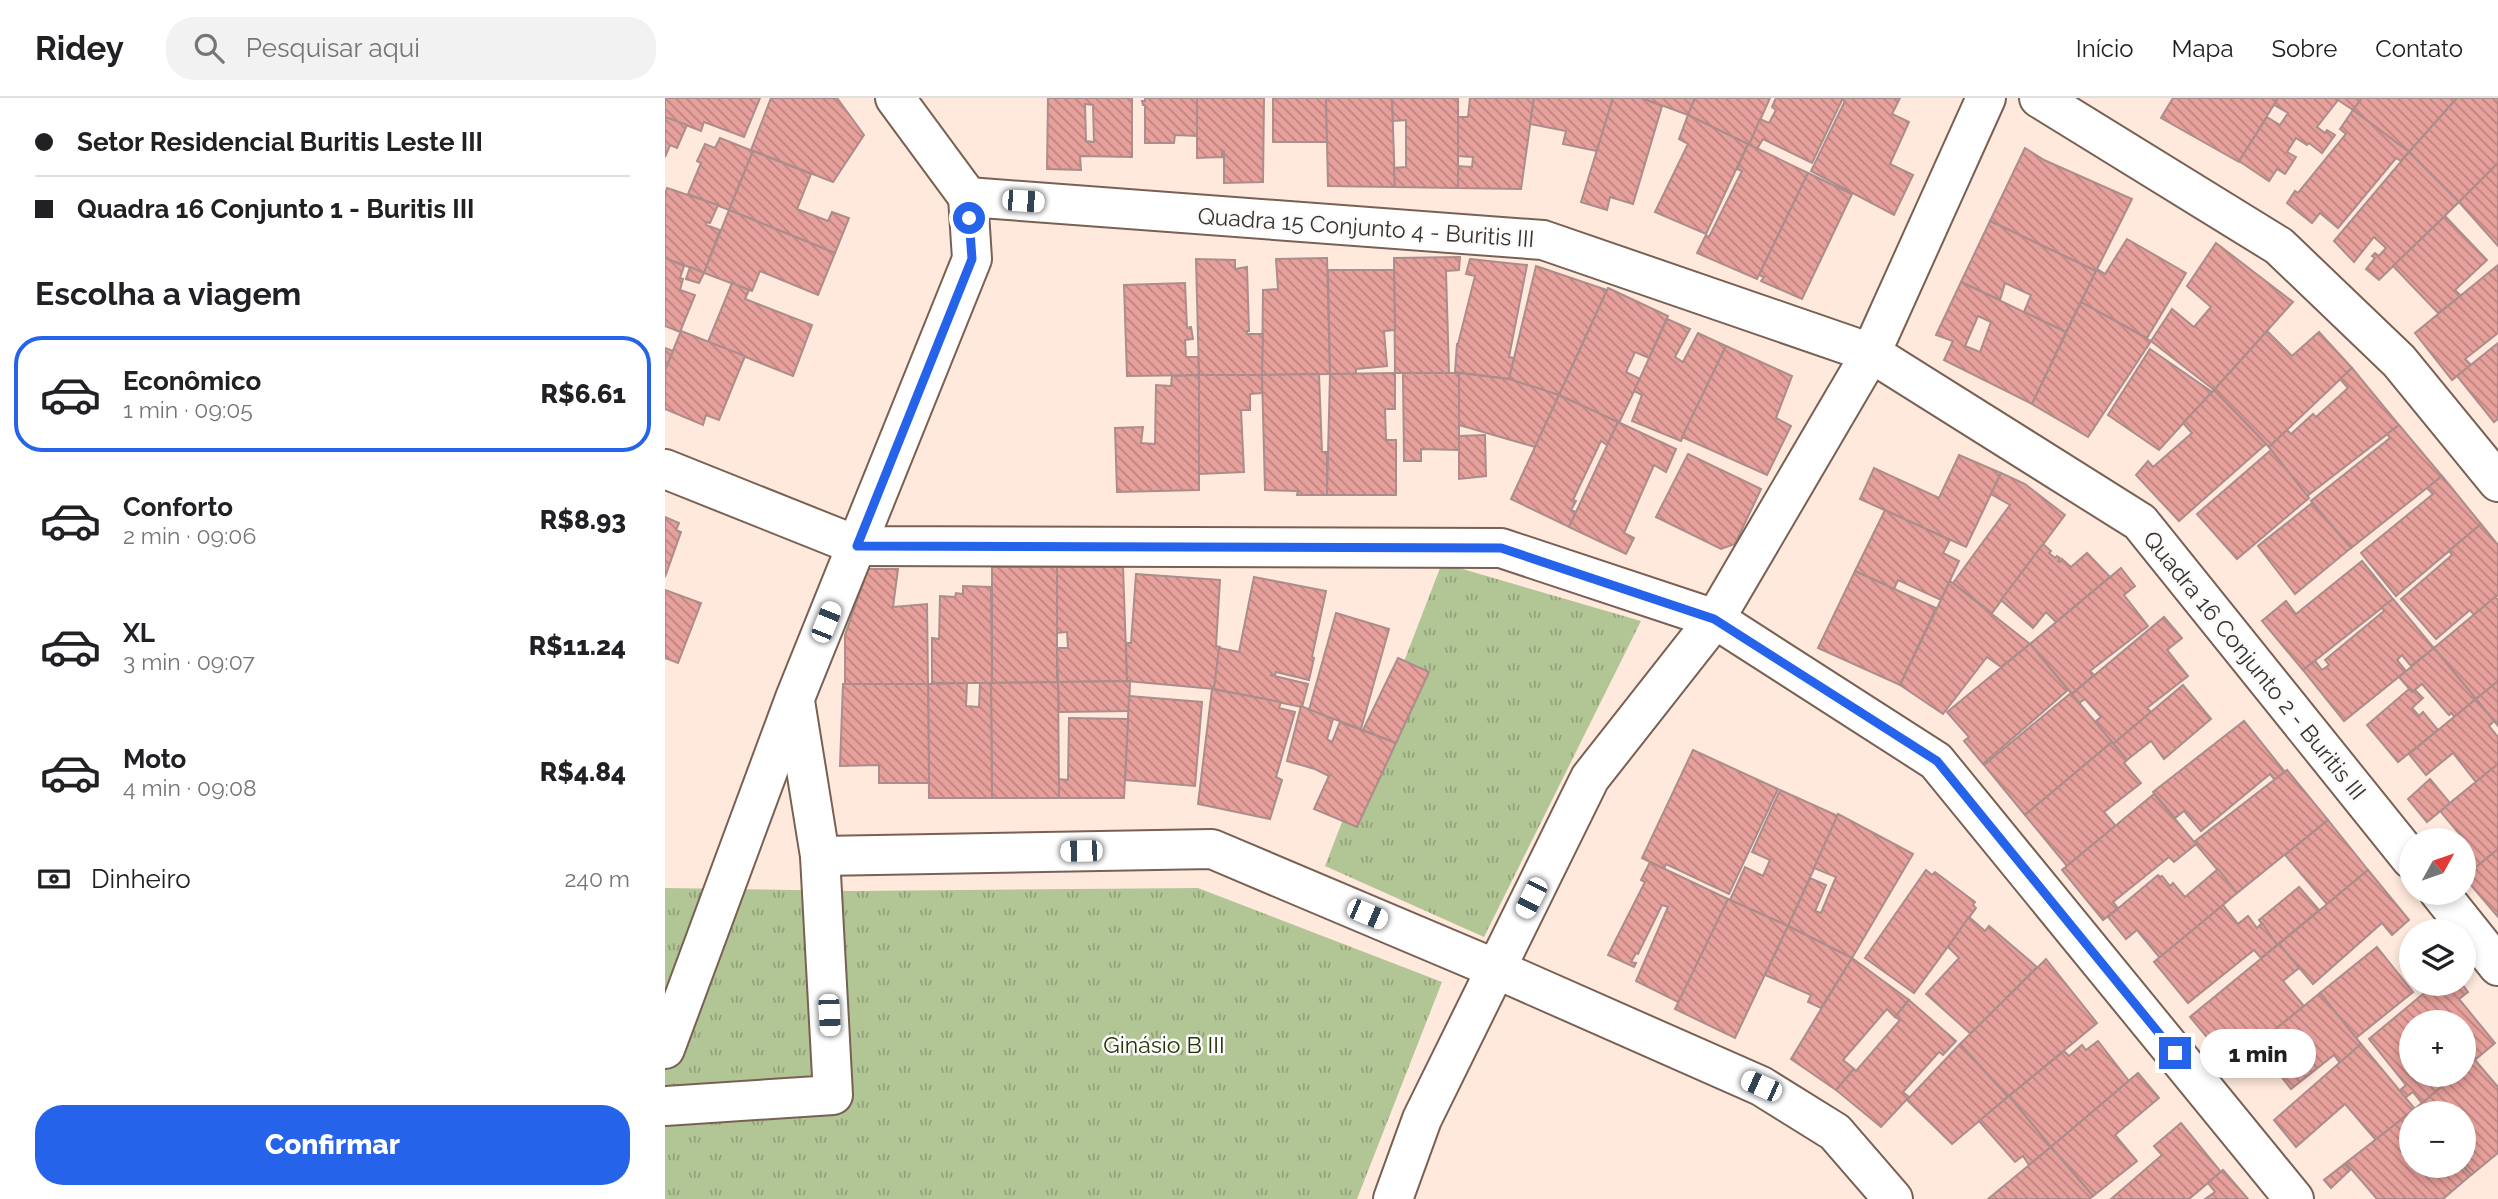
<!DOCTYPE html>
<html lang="pt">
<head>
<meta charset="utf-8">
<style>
  :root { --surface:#fff; --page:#f2f2f2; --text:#202124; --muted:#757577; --line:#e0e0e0; --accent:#2563eb }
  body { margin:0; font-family:Raleway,sans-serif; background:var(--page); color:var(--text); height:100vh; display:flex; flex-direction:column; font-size:26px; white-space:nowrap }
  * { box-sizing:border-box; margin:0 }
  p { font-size:23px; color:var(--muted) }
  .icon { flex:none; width:38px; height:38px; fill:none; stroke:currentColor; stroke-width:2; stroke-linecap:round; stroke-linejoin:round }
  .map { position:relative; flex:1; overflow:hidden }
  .details { display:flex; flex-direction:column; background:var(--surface); width:665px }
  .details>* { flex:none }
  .hud { display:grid; align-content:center; height:154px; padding:0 35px; background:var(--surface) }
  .needle { width:46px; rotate:50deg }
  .tools { position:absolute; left:1734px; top:730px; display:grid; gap:14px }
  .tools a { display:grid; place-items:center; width:77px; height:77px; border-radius:50%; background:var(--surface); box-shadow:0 4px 10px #0003; font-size:35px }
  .end { position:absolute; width:32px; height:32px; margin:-16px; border:9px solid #2563eb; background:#fff; box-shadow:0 0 0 4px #fff }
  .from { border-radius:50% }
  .bubble { position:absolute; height:49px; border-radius:24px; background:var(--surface); box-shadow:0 4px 10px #0003; font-size:23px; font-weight:800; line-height:49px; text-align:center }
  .car { position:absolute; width:21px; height:42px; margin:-21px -10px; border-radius:9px; box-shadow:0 0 5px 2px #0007; background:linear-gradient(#fff 24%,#345 0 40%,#fff 0 76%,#345 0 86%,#fff 0) }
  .hud b { display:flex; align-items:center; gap:24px; height:66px; font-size:26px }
  .hud b+b { border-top:2px solid var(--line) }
  .hud i { width:18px; height:18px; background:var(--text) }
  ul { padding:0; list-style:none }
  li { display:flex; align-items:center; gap:21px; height:116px; margin:0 14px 10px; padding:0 21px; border:4px solid transparent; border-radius:28px }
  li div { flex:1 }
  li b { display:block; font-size:26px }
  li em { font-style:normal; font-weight:800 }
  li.on { border-color:var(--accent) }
  li>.icon { width:63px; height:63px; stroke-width:1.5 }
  h2 { padding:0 35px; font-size:32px; line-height:84px }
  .pay { display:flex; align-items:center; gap:18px; height:77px; padding:0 35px; font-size:26px }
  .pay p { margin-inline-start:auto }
  .cta { display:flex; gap:14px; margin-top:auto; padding:14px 35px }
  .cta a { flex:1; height:80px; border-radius:28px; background:var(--accent); color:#fff; font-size:28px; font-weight:800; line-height:80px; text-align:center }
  header { display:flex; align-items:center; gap:42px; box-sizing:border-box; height:98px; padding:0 35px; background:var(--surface); border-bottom:2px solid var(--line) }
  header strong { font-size:33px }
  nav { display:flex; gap:38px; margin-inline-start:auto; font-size:24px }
  .search { width:490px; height:63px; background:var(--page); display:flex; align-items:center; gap:18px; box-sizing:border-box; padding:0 24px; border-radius:28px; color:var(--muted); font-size:26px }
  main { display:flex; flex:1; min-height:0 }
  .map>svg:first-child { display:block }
  .park { fill:url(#park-tufts) }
  .building { fill:url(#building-back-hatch); stroke:#ab8d8b; stroke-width:2; fill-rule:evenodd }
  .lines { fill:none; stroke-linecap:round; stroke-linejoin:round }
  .minor-casing { stroke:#786153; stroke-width:42 }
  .minor { stroke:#fff; stroke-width:38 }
  .route { stroke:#2563eb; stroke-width:9 }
  .labels { text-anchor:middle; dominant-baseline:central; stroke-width:5; stroke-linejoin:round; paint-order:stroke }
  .street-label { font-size:23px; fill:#3b312b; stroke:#fbfbfb }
  .park-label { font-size:23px; fill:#253305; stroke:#fbfbfb }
</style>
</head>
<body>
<header>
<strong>Ridey</strong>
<div class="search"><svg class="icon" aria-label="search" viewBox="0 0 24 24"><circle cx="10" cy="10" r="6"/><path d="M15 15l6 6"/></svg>Pesquisar aqui</div>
<nav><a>Início</a><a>Mapa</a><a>Sobre</a><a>Contato</a></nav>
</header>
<main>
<section class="details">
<div class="hud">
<b><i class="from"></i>Setor Residencial Buritis Leste III</b>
<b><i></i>Quadra 16 Conjunto 1 - Buritis III</b>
</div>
<h2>Escolha a viagem</h2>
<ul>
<li class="on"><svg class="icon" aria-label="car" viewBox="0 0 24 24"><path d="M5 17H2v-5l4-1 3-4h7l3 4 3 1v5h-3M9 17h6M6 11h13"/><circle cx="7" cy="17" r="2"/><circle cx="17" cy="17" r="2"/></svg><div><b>Econômico</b><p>1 min · 09:05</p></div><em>R$6.61</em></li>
<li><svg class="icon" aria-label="car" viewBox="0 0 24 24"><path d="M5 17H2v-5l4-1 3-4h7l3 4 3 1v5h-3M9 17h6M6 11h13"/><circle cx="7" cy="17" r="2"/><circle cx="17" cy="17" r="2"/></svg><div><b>Conforto</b><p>2 min · 09:06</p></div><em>R$8.93</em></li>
<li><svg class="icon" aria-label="car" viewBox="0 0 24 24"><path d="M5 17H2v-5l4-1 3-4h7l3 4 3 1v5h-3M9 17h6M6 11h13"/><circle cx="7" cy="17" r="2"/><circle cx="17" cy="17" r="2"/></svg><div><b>XL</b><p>3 min · 09:07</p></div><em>R$11.24</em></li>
<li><svg class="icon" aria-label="car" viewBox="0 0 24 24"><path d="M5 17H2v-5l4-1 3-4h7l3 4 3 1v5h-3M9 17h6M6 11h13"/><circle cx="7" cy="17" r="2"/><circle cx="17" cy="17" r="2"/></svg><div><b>Moto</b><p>4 min · 09:08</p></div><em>R$4.84</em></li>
</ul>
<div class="pay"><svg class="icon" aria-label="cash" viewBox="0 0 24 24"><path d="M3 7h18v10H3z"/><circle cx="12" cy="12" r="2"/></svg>Dinheiro<p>240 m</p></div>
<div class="cta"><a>Confirmar</a></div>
</section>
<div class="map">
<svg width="1833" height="1101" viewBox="0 0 1833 1101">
  <defs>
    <pattern id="park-tufts" width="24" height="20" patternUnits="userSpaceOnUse" patternTransform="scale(1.75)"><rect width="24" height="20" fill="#b2c595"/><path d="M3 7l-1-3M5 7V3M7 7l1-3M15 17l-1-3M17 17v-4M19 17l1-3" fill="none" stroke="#92a17a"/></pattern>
    <pattern id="building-back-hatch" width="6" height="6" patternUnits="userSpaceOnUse" patternTransform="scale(1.75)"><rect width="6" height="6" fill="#e7a09b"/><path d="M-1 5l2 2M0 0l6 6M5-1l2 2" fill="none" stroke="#bc837f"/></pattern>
  </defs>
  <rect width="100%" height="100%" fill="#ffe9dc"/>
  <g class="park">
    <path d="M777 465 976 523 819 839 660 768Z"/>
    <path d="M0 790 187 793 533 790 777 884 692 1101H0Z"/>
  </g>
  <g class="building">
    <path d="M0 0H95L79 39 39 24 36 33 0 19Z"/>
    <path d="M106 0H172L199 37 168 84 86 52Z"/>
    <path d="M383 0H467V59L415 58 416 72 382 71ZM420 6 428 7 429 44 421 43Z"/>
    <path d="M480 0H532V38L510 37 509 45H480V7H478L477 3H480Z"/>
    <path d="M532 0H599L598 84 559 85V53L557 52V59L532 60Z"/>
    <path d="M608 0H661L662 44H608Z"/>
    <path d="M661 0H727L730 89 663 88Z"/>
    <path d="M727 0H793V90L730 89 729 70 741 69V22L728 23Z"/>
    <path d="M805 0H869L856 91 793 90V68L807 69 808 59 793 58V19H803Z"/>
    <path d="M869 0H948L932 53 898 46 901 33 865 26Z"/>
    <path d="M948 0H977L997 8 968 106 945 99 942 112 916 104Z"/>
    <path d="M977 0H1030L1023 17Z"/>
    <path d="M1030 0H1105L1084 47 1023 17Z"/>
    <path d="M1111 0H1178L1147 65 1098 41 1092 51 1084 47 1095 21 1104 25 1111 12 1107 9Z"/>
    <path d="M1178 0H1235L1227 16 1244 24 1225 66 1248 77 1229 117 1146 73 1180 3 1177 2Z"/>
    <path d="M1508 0H1613L1574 64 1496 20Z"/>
    <path d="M1613 0H1670L1673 2 1652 29 1660 35 1662 32 1670 37 1657 55 1644 45 1642 47 1631 40 1622 54 1631 59 1620 76 1612 71 1604 83 1574 63 1602 19 1615 27 1623 15 1609 7Z"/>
    <path d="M1670 0H1697L1688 12Z"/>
    <path d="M1697 0H1792L1744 54 1688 12Z"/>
    <path d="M1792 0H1833V65L1794 104 1744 54Z"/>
    <path d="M1688 12 1744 54 1736 63 1731 60 1673 130 1655 115 1647 125 1622 105 1630 93 1633 95 1681 36 1675 31Z"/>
    <path d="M1023 17 1083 46 1041 136 990 114 1023 46 1014 41Z"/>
    <path d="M0 19 22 27 12 50 5 47 0 59Z"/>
    <path d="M55 40 88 53 64 112 23 96 36 65 32 63 40 46 50 50Z"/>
    <path d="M1083 46 1143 75 1092 181 1032 155 1041 137 1044 139 1077 73 1072 71Z"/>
    <path d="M1360 50 1379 62 1467 101 1431 173 1325 123Z"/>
    <path d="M88 53 146 76 132 111 163 123 167 114 184 120 170 155 64 112Z"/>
    <path d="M1744 54 1794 104 1714 182 1701 171 1710 160 1707 158 1710 155 1714 158 1721 150 1709 139 1689 164 1669 143Z"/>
    <path d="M1833 65V148L1794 104Z"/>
    <path d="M1143 75 1187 96 1137 201 1096 183 1099 179 1094 177Z"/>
    <path d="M2 90 53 107 45 125 42 124 41 127 55 132 39 175 0 160V97Z"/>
    <path d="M64 112 170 155 153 197 95 173 87 193 39 175Z"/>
    <path d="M1780 118 1822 162 1790 192 1796 198 1773 215 1728 168Z"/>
    <path d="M1325 123 1431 173 1401 234 1359 214 1366 197 1340 185 1335 202 1296 184Z"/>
    <path d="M1462 141 1521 175 1482 240 1416 204 1432 171 1440 176Z"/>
    <path d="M1551 145 1628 204 1549 292 1486 243 1507 211 1529 229 1546 209 1522 188Z"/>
    <path d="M795 159 794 172 781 173 784 275H730L729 160Z"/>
    <path d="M0 160 19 168 15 180 18 181 15 192 30 197 15 234 0 228Z"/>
    <path d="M662 160 665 276 597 277 598 192 613 191 611 161Z"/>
    <path d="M531 161 570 162V171L582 169 584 233H582V236H598L597 277H534Z"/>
    <path d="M805 161 862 167 844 259 849 260 844 281 790 274 792 246H793L810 178 801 176Z"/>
    <path d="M1833 167V235L1800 261 1806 267 1787 282 1750 235Z"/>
    <path d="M871 168 942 192 894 297 844 281Z"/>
    <path d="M25 169 39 175 34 185 21 181Z"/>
    <path d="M663 172H729L730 232 719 233 722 268 691 271V276H665Z"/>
    <path d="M1296 184 1401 234 1367 306 1279 262 1288 243 1271 237ZM1313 218 1326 224 1315 254 1300 248Z"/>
    <path d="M67 185 84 192 80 201 147 227 128 278 43 244Z"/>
    <path d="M520 185 522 230 526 229 528 241 520 242 521 259H533L534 277 462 278 459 187Z"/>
    <path d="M943 190 1003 218 984 260 970 254 961 274 975 281 954 325 894 297Z"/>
    <path d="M1416 204 1486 243 1423 339 1367 306Z"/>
    <path d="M1002 221 1025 231 1010 259 1018 264 1033 235 1061 248 1016 343 967 323 977 297 969 293Z"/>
    <path d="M16 233 80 258 54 322 41 317 38 327 0 311V272Z"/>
    <path d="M1602 233 1627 258 1654 234 1687 270 1604 349 1549 292Z"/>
    <path d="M1833 245V321L1829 324 1792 278Z"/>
    <path d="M1061 248 1127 278 1111 320 1126 328 1102 377 1017 339Z"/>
    <path d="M0 250 8 253 0 272Z"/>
    <path d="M1485 251 1547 294 1494 352 1443 317Z"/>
    <path d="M1687 270 1734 327 1642 398 1604 349 1622 332 1626 336 1648 316 1651 319 1683 290 1675 281Z"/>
    <path d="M730 275V311H720L721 342H731V397H662L665 276Z"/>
    <path d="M738 275H794V352L756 351V363H739Z"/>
    <path d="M794 275 844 281 894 297 870 349 794 327Z"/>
    <path d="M654 276 657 354H662V397H632L633 393 600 392 597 277Z"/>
    <path d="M534 277V392L452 394 450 330 478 329 476 345 490 346 491 287 506 288 507 278Z"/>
    <path d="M534 277H597V295L585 296V312H576L579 374 534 376Z"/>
    <path d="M1549 292 1601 346 1514 423 1471 377 1483 363 1488 369 1527 335 1518 325Z"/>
    <path d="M894 297 953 324 942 347 936 343 908 402 911 403 906 412 911 414 904 429 846 401Z"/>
    <path d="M953 324 1011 351 1001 374 989 367 959 435 969 440 961 456 904 429Z"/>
    <path d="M1734 327 1777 378 1686 450 1646 403 1725 340 1722 336Z"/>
    <path d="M820 337 821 378 794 381V338Z"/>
    <path d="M1606 352 1644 400 1572 461 1532 416Z"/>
    <path d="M1023 356 1096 391 1070 446 1056 451 991 419Z"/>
    <path d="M1294 357 1336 375 1301 449 1195 401 1209 370 1274 400Z"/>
    <path d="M1336 375 1360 386 1400 417 1327 515 1288 485 1345 407 1326 396Z"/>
    <path d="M1777 378 1816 426 1731 498 1696 455 1768 396 1762 390Z"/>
    <path d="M1647 405 1686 450 1630 496 1593 448Z"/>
    <path d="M1220 412 1285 442 1278 455 1294 463 1276 502 1233 482 1229 491 1190 473Z"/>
    <path d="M0 419 14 425 11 432 16 434 0 479Z"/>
    <path d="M1816 426 1833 447V497L1809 517 1805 512 1771 541 1736 501 1787 457 1784 453Z"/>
    <path d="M1378 446 1386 453 1384 455 1390 460 1392 458 1395 460 1393 463 1395 464 1397 461 1406 469 1422 455 1445 479 1391 524 1381 514 1368 530 1336 502Z"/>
    <path d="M1697 463 1728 501 1638 572 1597 523 1621 503 1631 516Z"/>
    <path d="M327 469H392V584L327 585Z"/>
    <path d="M392 469H458L462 583 393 584 392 550H403L402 534 392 535Z"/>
    <path d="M1456 470 1470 488 1459 497 1483 528 1425 573 1429 577 1407 596 1365 546Z"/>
    <path d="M203 471H233L228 509 262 506 263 586H180V537Z"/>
    <path d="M1190 473 1271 510 1235 587 1153 550Z"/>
    <path d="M471 476 555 482 551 548 555 549 549 591 462 583 461 545H466Z"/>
    <path d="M589 479 661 493 647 559 649 560 644 582 611 574 610 577H605L643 586 637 609 549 591 554 550 574 554Z"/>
    <path d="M1285 483 1365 546 1336 569 1322 559 1278 616 1235 587Z"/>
    <path d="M298 488 326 489 327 585H267V540L274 541 275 498 290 499 291 495 298 496Z"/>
    <path d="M0 492 36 505 13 565 0 560Z"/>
    <path d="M1830 499 1833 502V583L1811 601 1769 550Z"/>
    <path d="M1728 501 1769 550 1746 568 1737 557 1732 562 1741 573 1679 623 1638 572 1650 563 1657 572 1664 567 1660 562 1719 513 1717 509Z"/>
    <path d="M671 515 724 531 696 631 644 612Z"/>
    <path d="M1499 519 1517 540 1502 552 1523 578 1482 610 1486 614 1448 646 1430 624 1436 619 1420 601 1414 605 1407 596Z"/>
    <path d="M1365 546 1403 592 1318 666 1299 643 1304 639 1282 614Z"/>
    <path d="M1769 550 1811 601 1790 619 1786 615 1784 617 1757 586 1747 594 1734 579Z"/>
    <path d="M733 560 764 574 731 645 698 632Z"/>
    <path d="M465 583 464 613 394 614 393 584Z"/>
    <path d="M1833 583V628L1811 601Z"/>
    <path d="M393 584 394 700H327L326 585Z"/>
    <path d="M302 585 301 608 314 609 315 585H326L327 700H264L263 586Z"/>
    <path d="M178 586H263L264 685H214V667L175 668Z"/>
    <path d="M1518 587 1546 621 1499 661 1486 643 1462 662 1448 646Z"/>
    <path d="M547 591 616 604 614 610 630 614 611 679 617 682 605 721 533 706Z"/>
    <path d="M1744 591 1747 594 1750 592 1758 600 1747 610 1754 618 1758 614 1773 632 1733 664 1702 627Z"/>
    <path d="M1406 595 1447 644 1360 717 1319 667Z"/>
    <path d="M464 598 537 604 530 688 460 682Z"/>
    <path d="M1811 601 1829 623 1824 628 1833 639V666L1811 684 1788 655 1761 677 1744 656Z"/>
    <path d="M636 608 668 621 662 641 667 644 675 624 731 645 692 729 649 711 664 678 650 671 622 663Z"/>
    <path d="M404 620 463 621 459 700H394V681L403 682Z"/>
    <path d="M1579 623 1620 674 1610 682 1605 676 1536 733 1519 713 1510 720 1488 694Z"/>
    <path d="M1447 644 1462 662 1459 665 1476 685 1439 714 1451 728 1402 768 1360 717Z"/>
    <path d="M1028 652 1113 691 1064 796 1001 766 999 771 977 760Z"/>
    <path d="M1833 666V751L1799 779V742H1793L1797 739 1775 713Z"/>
    <path d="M1622 672 1663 722 1572 795 1529 744Z"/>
    <path d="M1765 681 1785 705 1762 724 1743 701Z"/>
    <path d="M1115 692 1173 718 1123 828 1065 802 1080 769 1098 778 1105 762 1087 754Z"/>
    <path d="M1489 696 1531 746 1509 764 1504 759 1448 804 1453 810 1438 822 1397 772Z"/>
    <path d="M1173 716 1248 756 1187 860 1123 828 1145 780 1161 787 1150 813 1156 815 1171 779 1149 770Z"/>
    <path d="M1663 722 1703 772 1662 806 1620 757Z"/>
    <path d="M1833 751V819L1799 779Z"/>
    <path d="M985 764 1063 801 1015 905 971 883 1003 809 997 807 973 856 971 855 966 864 971 865 969 869 943 857 980 784 976 782Z"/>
    <path d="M1553 771 1572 795 1495 860 1472 832 1461 841 1443 819 1493 777 1495 779 1497 778 1505 788 1508 785 1520 799Z"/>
    <path d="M1261 772 1267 777 1270 774 1310 804 1308 807 1311 810 1249 895 1200 860Z"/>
    <path d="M1703 772 1744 822 1727 837 1717 825 1648 886 1614 846Z"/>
    <path d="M1634 789 1654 812 1612 847 1594 822Z"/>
    <path d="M1063 801 1123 828 1070 940 1010 911Z"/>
    <path d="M1558 807 1573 826 1583 818 1592 830 1597 825 1612 847 1596 860 1589 852 1523 905 1489 864Z"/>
    <path d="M1304 819 1320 833 1324 828 1372 869 1306 936 1261 896 1294 860 1283 849Z"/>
    <path d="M1123 828 1187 860 1156 910 1143 904 1146 897 1100 877Z"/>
    <path d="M1614 846 1634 870 1618 883 1639 908 1566 968 1525 919Z"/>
    <path d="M1712 849 1748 894 1691 940 1655 895Z"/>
    <path d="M1187 860 1244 902 1230 919 1222 911 1178 962 1189 971 1171 992 1126 961Z"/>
    <path d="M1381 861 1432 925 1343 999 1295 946Z"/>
    <path d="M1770 886H1797L1803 894 1794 901 1830 945 1799 971V924H1746V976H1792L1757 1005 1748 994 1740 1000 1734 993 1741 987 1704 941Z"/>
    <path d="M1655 895 1696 946 1675 965 1669 957 1626 991 1591 947Z"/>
    <path d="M1244 902 1291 943 1278 957 1274 954 1238 994 1244 999 1216 1029 1171 992 1189 971 1191 973 1235 922 1230 919Z"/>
    <path d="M1433 943 1464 983 1386 1049 1344 998 1399 953 1404 958 1417 947 1421 952Z"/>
    <path d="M1295 946 1343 999 1287 1046 1242 1002Z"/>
    <path d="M1696 946 1750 1011 1711 1042 1680 1006 1631 1049 1609 1022Z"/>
    <path d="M1810 962 1833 989V1055L1806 1077 1798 1068 1799 1015H1755L1751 1010 1792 976H1799V971Z"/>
    <path d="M1473 975 1494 1000 1450 1037 1472 1063 1428 1098 1386 1049Z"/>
    <path d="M1344 998 1386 1049 1364 1067 1358 1058 1350 1064 1314 1023Z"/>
    <path d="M1751 1010 1755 1015H1746V1068H1798L1806 1077 1778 1101H1712L1682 1066 1680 1067 1685 1072 1666 1090 1659 1082Z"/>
    <path d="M1516 1025 1556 1074 1524 1101H1446L1497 1057 1489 1048Z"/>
    <path d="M1386 1049 1428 1098 1424 1101H1323Z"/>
    <path d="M1558 1072 1583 1101H1540L1550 1094 1543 1085Z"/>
  </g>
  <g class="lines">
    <defs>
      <g id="minor">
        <path d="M230 0 303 99"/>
        <path d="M1374 0 1614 148 1734 263 1833 384"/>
        <path d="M303 99 878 142 1206 255 1475 424 1746 761"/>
        <path d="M0 371 193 448 836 450 1050 521 1271 663 1629 1101"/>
        <path d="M155 758 547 751 831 871 1096 988 1170 1034 1228 1101"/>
        <path d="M1774 794 1833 868"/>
        <path d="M0 951 130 600 307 161 303 99"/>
        <path d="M0 1008 168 997 155 758 130 603"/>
        <path d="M728 1101 757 1021 925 680 1050 521 1206 255 1321 0"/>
      </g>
    </defs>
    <use href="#minor" class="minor-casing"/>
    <use href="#minor" class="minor"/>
  </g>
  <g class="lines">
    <path class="route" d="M304 120 307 161 192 448 836 450 1049 521 1272 663 1510 955"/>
  </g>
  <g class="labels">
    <g class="street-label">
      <text transform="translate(701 129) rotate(4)">Quadra 15 Conjunto 4 - Buritis III</text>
      <text transform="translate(1590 567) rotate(51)">Quadra 16 Conjunto 2 - Buritis III</text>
    </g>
    <g class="park-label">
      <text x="499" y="946">Ginásio B III</text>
    </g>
  </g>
</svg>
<div class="tools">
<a><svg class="needle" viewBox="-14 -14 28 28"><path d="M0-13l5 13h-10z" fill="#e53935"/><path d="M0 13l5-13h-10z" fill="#757577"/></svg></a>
<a><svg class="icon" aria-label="layers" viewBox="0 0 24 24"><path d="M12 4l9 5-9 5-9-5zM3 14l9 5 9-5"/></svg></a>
<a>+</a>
<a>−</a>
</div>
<i class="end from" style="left:304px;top:120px"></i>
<i class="end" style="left:1510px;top:955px"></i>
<div class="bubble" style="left:1535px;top:931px;width:116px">1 min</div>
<i class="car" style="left:358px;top:103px;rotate:94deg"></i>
<i class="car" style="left:161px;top:524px;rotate:22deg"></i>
<i class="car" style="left:416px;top:753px;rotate:269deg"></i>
<i class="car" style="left:866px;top:800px;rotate:207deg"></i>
<i class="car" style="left:702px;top:816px;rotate:113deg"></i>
<i class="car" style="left:164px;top:917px;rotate:177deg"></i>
<i class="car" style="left:1096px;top:988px;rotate:294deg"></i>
</div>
</main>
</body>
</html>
